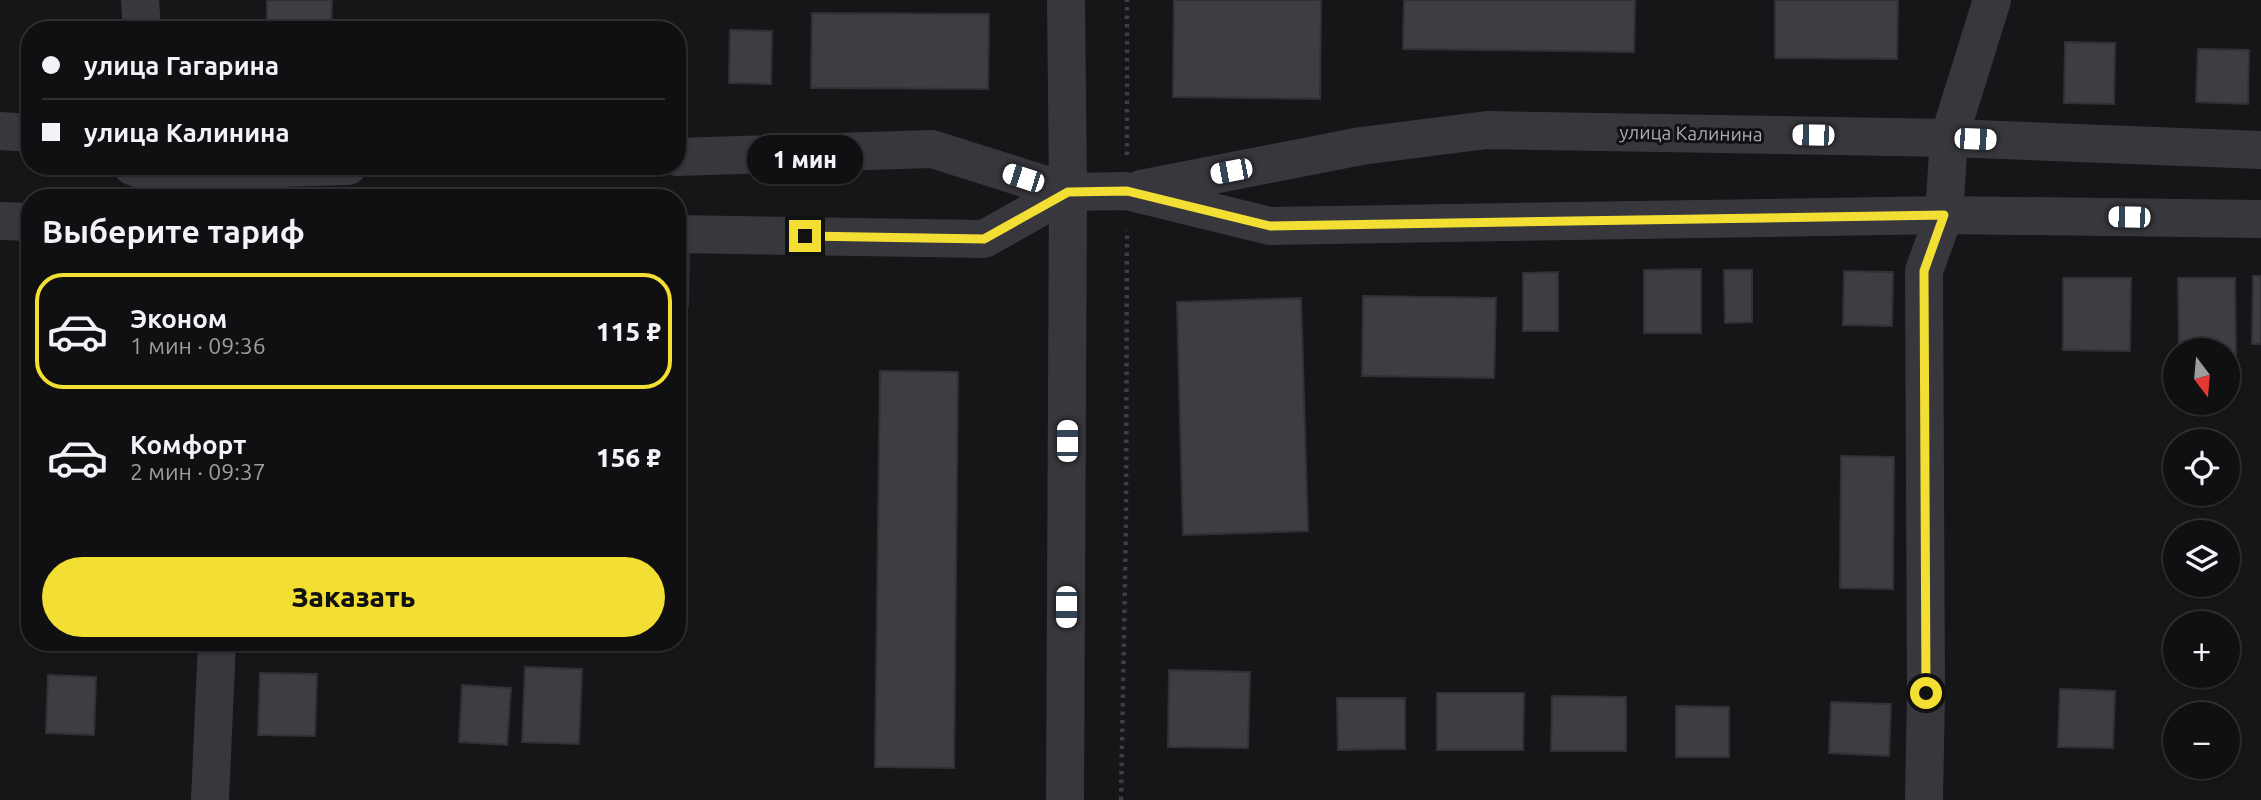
<!DOCTYPE html>
<html lang="ru">
<head>
<meta charset="utf-8">
<style>
  :root { --surface:#101012; --page:#19191b; --text:#f1f3f6; --muted:#9c9d9f; --line:#303032; --accent:#f3de33 }
  body { margin:0; font-family:Ubuntu,sans-serif; background:var(--page); color:var(--text); height:100vh; display:flex; flex-direction:column; font-size:26px; white-space:nowrap }
  * { box-sizing:border-box; margin:0 }
  p { font-size:23px; color:var(--muted) }
  .icon { flex:none; width:38px; height:38px; fill:none; stroke:currentColor; stroke-width:2; stroke-linecap:round; stroke-linejoin:round }
  .map { position:relative; flex:1; overflow:hidden }
  .side { position:absolute; left:21px; top:189px; width:665px; height:462px; display:flex; flex-direction:column; background:var(--surface); border-radius:28px; box-shadow:0 2px 5px #0004,0 0 0 2px var(--line) }
  .side>* { flex:none }
  .guide { position:absolute; left:21px; top:21px; width:665px; height:154px; border-radius:28px; box-shadow:0 2px 5px #0004,0 0 0 2px var(--line); display:grid; align-content:center; height:154px; padding:0 21px; background:var(--surface) }
  .needle { width:46px; rotate:164deg }
  .controls { position:absolute; left:2163px; top:338px; display:grid; gap:14px }
  .controls a { display:grid; place-items:center; width:77px; height:77px; border-radius:50%; background:var(--surface); box-shadow:0 2px 5px #0004,0 0 0 2px var(--line); font-size:35px }
  .end { position:absolute; width:32px; height:32px; margin:-16px; border:9px solid #f3de33; background:#111; box-shadow:0 0 0 4px #111 }
  .from { border-radius:50% }
  .bubble { position:absolute; height:49px; border-radius:24px; background:var(--surface); box-shadow:0 2px 5px #0004,0 0 0 2px var(--line); font-size:23px; font-weight:800; line-height:49px; text-align:center }
  .car { position:absolute; width:21px; height:42px; margin:-21px -10px; border-radius:9px; box-shadow:0 0 5px 2px #0007; background:linear-gradient(#fff 24%,#345 0 40%,#fff 0 76%,#345 0 86%,#fff 0) }
  .guide b { display:flex; align-items:center; gap:24px; height:66px; font-size:26px }
  .guide b+b { border-top:2px solid var(--line) }
  .guide i { width:18px; height:18px; background:var(--text) }
  ul { padding:0; list-style:none }
  li { display:flex; align-items:center; gap:21px; height:116px; margin:0 14px 10px; padding:0 7px; border:4px solid transparent; border-radius:28px }
  li div { flex:1 }
  li b { display:block; font-size:26px }
  li em { font-style:normal; font-weight:800 }
  li.current { border-color:var(--accent) }
  li>.icon { width:63px; height:63px; stroke-width:1.5 }
  h2 { padding:0 21px; font-size:32px; line-height:84px }
  .action { display:flex; gap:14px; margin-top:auto; padding:14px 21px }
  .action a { flex:1; height:80px; border-radius:42px; background:var(--accent); color:#111; font-size:28px; font-weight:800; line-height:80px; text-align:center }
  .map>svg:first-child { display:block }
  .building { fill:#3e3d42; stroke:#313034; stroke-width:2 }
  .lines { fill:none; stroke-linecap:round; stroke-linejoin:round }
  .path { stroke:#3d3d44; stroke-width:4.5; stroke-dasharray:3.5 5; stroke-linecap:butt }
  .minor { stroke:#37373d; stroke-width:38 }
  .route { stroke:#f3de33; stroke-width:9 }
  .labels { text-anchor:middle; dominant-baseline:central; stroke-width:6; stroke-linejoin:round; paint-order:stroke }
  .street-label { font-size:19px; fill:#a8a9b8; stroke:#111113 }
</style>
</head>
<body>
<div class="map">
<svg width="2261" height="800" viewBox="0 0 2261 800">
  <rect width="100%" height="100%" fill="#161618"/>
  <g class="building">
    <path d="M267 0H332L331 30H267Z"/>
    <path d="M1174 0H1321L1320 99 1173 97Z"/>
    <path d="M1404 0H1635L1634 52 1403 49Z"/>
    <path d="M1775 0H1898L1897 59 1775 58Z"/>
    <path d="M812 13 989 14 988 89 811 88Z"/>
    <path d="M45 26 88 28V30H45Z"/>
    <path d="M560 27 608 28V30H560Z"/>
    <path d="M730 30 772 31 771 84 729 83Z"/>
    <path d="M2065 42 2115 43 2114 104 2064 103Z"/>
    <path d="M2198 49 2249 50 2248 104 2196 102Z"/>
    <path d="M677 253 689 254 688 306H677Z"/>
    <path d="M1701 269V333H1644V270Z"/>
    <path d="M1724 270H1752V322L1725 323Z"/>
    <path d="M1844 271 1893 272 1892 326 1843 325Z"/>
    <path d="M1558 272V331H1523V273Z"/>
    <path d="M2253 276H2261V344H2252Z"/>
    <path d="M2063 278H2131L2130 351 2063 350Z"/>
    <path d="M2178 278H2235L2236 362H2228V350H2179Z"/>
    <path d="M1363 296 1496 298 1494 378 1362 376Z"/>
    <path d="M1301 298 1308 531 1183 535 1177 302Z"/>
    <path d="M880 371 958 372 954 768 875 767Z"/>
    <path d="M1841 456 1894 457 1893 589 1840 588Z"/>
    <path d="M525 667 582 669 579 744 522 742Z"/>
    <path d="M1169 670 1250 672 1248 748 1168 747Z"/>
    <path d="M260 673 317 674 315 736 258 735Z"/>
    <path d="M48 675 96 677 94 735 46 733Z"/>
    <path d="M462 685 511 688 507 745 459 742Z"/>
    <path d="M2060 689 2115 691 2113 748 2058 747Z"/>
    <path d="M1437 693H1524L1523 750H1437Z"/>
    <path d="M1552 696 1626 697V751H1551Z"/>
    <path d="M1337 698H1405V749L1338 750Z"/>
    <path d="M1831 702 1891 704 1889 756 1829 753Z"/>
    <path d="M1676 706 1729 707V757H1676Z"/>
  </g>
  <g class="lines">
    <g class="path">
      <path d="M1127 155V0"/>
      <path d="M1121 800 1126 526 1127 230"/>
    </g>
    <g class="minor">
      <path d="M140 0 142 30"/>
      <path d="M0 131 30 133"/>
      <path d="M677 157 932 149 1068 192"/>
      <path d="M132 166 147 172 348 166"/>
      <path d="M1141 189 1361 146 1487 130 1949 138 2261 150"/>
      <path d="M0 221 30 222"/>
      <path d="M677 234 984 239 1068 192 1127 191 1270 226 1944 215 2261 219"/>
      <path d="M210 800 217 642"/>
      <path d="M1065 800 1068 192 1066 0"/>
      <path d="M1924 800 1926 693 1924 271 1944 215 1949 138 1992 0"/>
    </g>
  </g>
  <g class="lines">
    <path class="route" d="M805 236 984 239 1068 192 1127 191 1270 226 1944 215 1924 271 1926 693"/>
  </g>
  <g class="labels">
    <g class="street-label">
      <text transform="translate(1691 133) rotate(1)">улица Калинина</text>
    </g>
  </g>
</svg>
<div class="controls">
<a><svg class="needle" viewBox="-14 -14 28 28"><path d="M0-13l5 13h-10z" fill="#e53935"/><path d="M0 13l5-13h-10z" fill="#9c9d9f"/></svg></a>
<a><svg class="icon" aria-label="locate" viewBox="0 0 24 24"><circle cx="12" cy="12" r="6"/><path d="M12 2v4M12 18v4M2 12h4M18 12h4"/></svg></a>
<a><svg class="icon" aria-label="layers" viewBox="0 0 24 24"><path d="M12 4l9 5-9 5-9-5zM3 14l9 5 9-5"/></svg></a>
<a>+</a>
<a>−</a>
</div>
<i class="end from" style="left:1926px;top:693px"></i>
<i class="end" style="left:805px;top:236px"></i>
<div class="bubble" style="left:747px;top:135px;width:116px">1 мин</div>
<i class="car" style="left:1813px;top:135px;rotate:271deg"></i>
<i class="car" style="left:1975px;top:139px;rotate:92deg"></i>
<i class="car" style="left:1231px;top:171px;rotate:259deg"></i>
<i class="car" style="left:1023px;top:178px;rotate:288deg"></i>
<i class="car" style="left:2129px;top:217px;rotate:271deg"></i>
<i class="car" style="left:1067px;top:441px;rotate:0deg"></i>
<i class="car" style="left:1066px;top:607px;rotate:180deg"></i>
<div class="guide">
<b><i class="from"></i>улица Гагарина</b>
<b><i></i>улица Калинина</b>
</div>
<section class="side">
<h2>Выберите тариф</h2>
<ul>
<li class="current"><svg class="icon" aria-label="car" viewBox="0 0 24 24"><path d="M5 17H2v-5l4-1 3-4h7l3 4 3 1v5h-3M9 17h6M6 11h13"/><circle cx="7" cy="17" r="2"/><circle cx="17" cy="17" r="2"/></svg><div><b>Эконом</b><p>1 мин · 09:36</p></div><em>115 ₽</em></li>
<li><svg class="icon" aria-label="car" viewBox="0 0 24 24"><path d="M5 17H2v-5l4-1 3-4h7l3 4 3 1v5h-3M9 17h6M6 11h13"/><circle cx="7" cy="17" r="2"/><circle cx="17" cy="17" r="2"/></svg><div><b>Комфорт</b><p>2 мин · 09:37</p></div><em>156 ₽</em></li>
</ul>
<div class="action"><a>Заказать</a></div>
</section>
</div>
</body>
</html>
